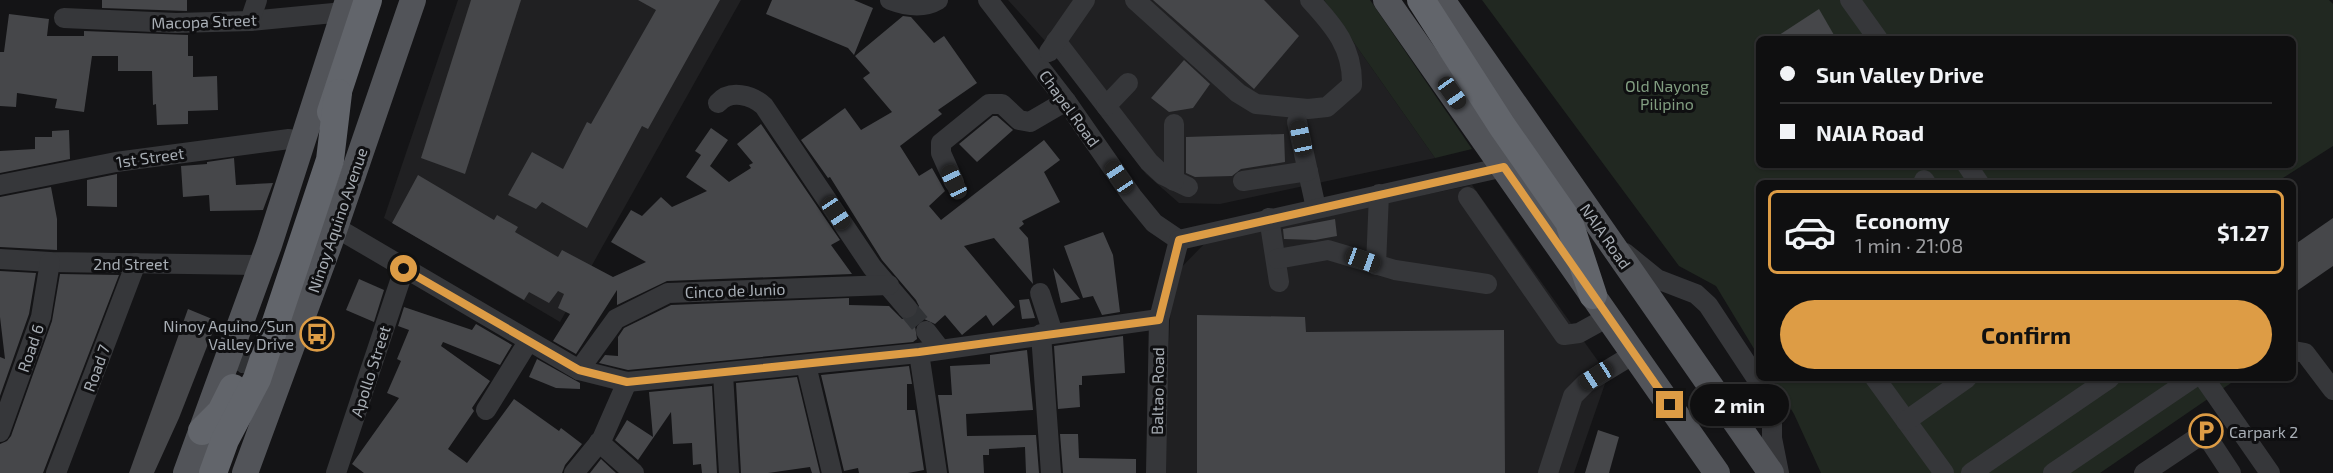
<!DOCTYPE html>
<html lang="en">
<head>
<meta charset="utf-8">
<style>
  :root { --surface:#0f0f10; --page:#181819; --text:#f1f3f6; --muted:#9b9c9f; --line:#2f2f30; --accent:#dd9c45 }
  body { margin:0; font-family:"Exo 2",sans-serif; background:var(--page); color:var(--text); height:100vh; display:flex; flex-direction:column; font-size:22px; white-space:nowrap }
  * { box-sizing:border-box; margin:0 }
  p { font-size:20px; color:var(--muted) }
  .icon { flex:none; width:33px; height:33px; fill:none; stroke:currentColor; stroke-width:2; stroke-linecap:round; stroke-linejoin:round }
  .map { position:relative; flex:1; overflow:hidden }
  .drawer { position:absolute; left:1756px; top:180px; width:540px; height:201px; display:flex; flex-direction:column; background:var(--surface); border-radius:9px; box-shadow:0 2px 4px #0004,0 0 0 2px var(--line) }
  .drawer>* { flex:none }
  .hud { position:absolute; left:1756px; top:36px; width:540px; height:132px; border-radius:9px; box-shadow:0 2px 4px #0004,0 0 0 2px var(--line); display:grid; align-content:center; height:132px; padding:0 24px; background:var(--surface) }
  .end { position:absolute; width:27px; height:27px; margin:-14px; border:8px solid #dd9c45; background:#111; box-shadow:0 0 0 3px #111 }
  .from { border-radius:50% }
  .bubble { position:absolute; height:42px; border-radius:21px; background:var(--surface); box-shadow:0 2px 4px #0004,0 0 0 2px var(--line); font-size:20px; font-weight:700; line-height:42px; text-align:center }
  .car { position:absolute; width:18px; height:36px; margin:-18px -9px; border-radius:8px; box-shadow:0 0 4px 2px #0007; background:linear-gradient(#222 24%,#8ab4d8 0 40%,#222 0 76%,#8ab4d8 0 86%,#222 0) }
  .hud b { display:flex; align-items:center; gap:21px; height:57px; font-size:22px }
  .hud b+b { border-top:2px solid var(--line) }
  .hud i { width:15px; height:15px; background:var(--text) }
  ul { padding:10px 0 0; list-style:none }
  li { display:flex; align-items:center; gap:18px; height:84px; margin:0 12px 9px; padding:0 12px; border:3px solid var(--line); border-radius:9px }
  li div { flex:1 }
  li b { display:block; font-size:22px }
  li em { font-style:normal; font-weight:700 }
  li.active { border-color:var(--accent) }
  li>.icon { width:54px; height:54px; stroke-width:1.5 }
  .button { display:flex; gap:12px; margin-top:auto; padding:12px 24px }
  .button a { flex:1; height:69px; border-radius:36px; background:var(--accent); color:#111; font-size:24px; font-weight:700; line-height:69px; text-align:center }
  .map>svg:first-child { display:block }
  .built { fill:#202022 }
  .green { fill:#212821; fill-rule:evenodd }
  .building { fill:#46474a }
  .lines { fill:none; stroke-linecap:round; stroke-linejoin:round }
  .minor-tunnel { stroke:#313336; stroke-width:20; stroke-dasharray:20 10; stroke-linecap:butt }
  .highway-tunnel { stroke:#313336; stroke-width:28; stroke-dasharray:28 14; stroke-linecap:butt }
  .minor { stroke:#36373a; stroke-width:20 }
  .major { stroke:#525459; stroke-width:26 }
  .highway { stroke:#62656b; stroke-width:28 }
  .route { stroke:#dd9c45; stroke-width:8 }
  .labels { text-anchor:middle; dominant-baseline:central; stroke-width:6; stroke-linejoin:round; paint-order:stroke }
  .street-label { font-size:16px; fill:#a7adb4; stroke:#0f0f11 }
  .park-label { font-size:16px; fill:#819d80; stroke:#0f0f11 }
  .poi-label { font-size:16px; fill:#a7adb4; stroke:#0f0f11; text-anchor:end }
</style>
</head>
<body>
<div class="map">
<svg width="2333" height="473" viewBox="0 0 2333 473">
  <rect width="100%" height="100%" fill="#141416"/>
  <g class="built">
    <path d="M458 0H741L560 322 384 218Z"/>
    <path d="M1008 0H1324L1435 158 1220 204 1179 203 1146 174 1046 42Z"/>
    <path d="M1472 185 1608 375 1574 473H1163L1172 277 1208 240Z"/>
  </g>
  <g class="green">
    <path d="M1324 0H1370L1472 149 1435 158Z"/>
    <path d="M1482 0H2329L2333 4V146L2275 183H1760L1759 357 1716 286 1679 266ZM1760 39H2294V165H1760Z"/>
    <path d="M1772 378H2228L2231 383 2100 473H1821L1794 414Z"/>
  </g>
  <g class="building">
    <path d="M102 0H187V11L102 8Z"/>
    <path d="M471 0H521L465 174 421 158Z"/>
    <path d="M638 0H720L648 129 642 126 587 228 542 202 536 209 508 195 532 152 563 169 587 122 591 124 656 10Z"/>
    <path d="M772 0H854L873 8 854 55 848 48 766 14Z"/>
    <path d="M1153 0H1264L1299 36 1254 89Z"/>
    <path d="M1819 9 1834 35 1827 39H1773Z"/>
    <path d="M9 14 49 19 47 36H84V31L188 35V56H193V77L217 76 218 110 188 111V124L157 125 156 104 153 105 152 71H118V56H92L84 112 55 108 57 99 17 93 16 107 0 106V52H4Z"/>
    <path d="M903 16 911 17 934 43 944 36 977 83 938 110 942 114 900 146 919 176 932 168 945 191 929 206 941 220 1044 140 1060 160 1044 172 1060 202 1022 221 1024 224 1019 228 1028 238 1033 284 994 238 964 246 1015 307 993 326 986 315 962 335 945 315 935 324 924 319 915 326 917 339 913 342 628 370 599 363 605 355 618 356V337L624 328 671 305 849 298V305L889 306 902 319 915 317 919 306 916 300 882 260 830 177 828 178 801 140 845 108 861 130 892 112 863 78 870 73 855 56Z"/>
    <path d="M1184 60 1210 84 1193 108 1169 112 1151 98Z"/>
    <path d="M993 116H997L1013 130 977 162 959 144Z"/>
    <path d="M761 124 840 240 831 245 852 274 667 281 617 305V290L576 354 553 341 570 314 558 308 564 294 558 291 549 303 529 292 524 300 392 223 418 175 494 220 497 215 518 227 515 232 558 257 562 250 613 277 646 262 611 242 631 210 642 216 661 197 672 207 707 191 686 177 701 155 695 151 711 128 728 140 710 166 729 182 751 168 749 165 753 163 737 144Z"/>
    <path d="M69 130 70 159 0 173V151L35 149V137H52V131Z"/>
    <path d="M1284 134 1285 162 1241 169 1232 176 1195 177 1186 173V137Z"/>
    <path d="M234 158 236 185 273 183 263 210 210 211 209 195 183 197 181 166 207 164V162Z"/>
    <path d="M117 174V207L87 206V180Z"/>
    <path d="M51 187 57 219V250L0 247V197Z"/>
    <path d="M2333 218V266L2294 293V245Z"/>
    <path d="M1335 219 1337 236 1315 240 1284 239 1283 229Z"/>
    <path d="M1103 232 1113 255 1120 312 1102 315 1093 296 1083 298 1064 246Z"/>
    <path d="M1053 268 1080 299 1061 303Z"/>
    <path d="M0 271 36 273 29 314 0 396V357L5 359 0 317Z"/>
    <path d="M60 274 119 275 43 473H0V444L7 441 11 436 52 321Z"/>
    <path d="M359 279 384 290 374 322 346 310Z"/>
    <path d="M1029 299 1035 318 1022 319 1019 300Z"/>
    <path d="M404 307 472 330 476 324 512 345 500 365 443 342 441 346 490 381 472 408 474 411 448 449 467 463 514 399 559 431 561 428 582 444 565 465 562 473H364L352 464 399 398 387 393 401 361 397 359 409 330 398 326Z"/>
    <path d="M188 309 217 321 179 418 154 473H129Z"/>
    <path d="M1197 315 1305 317 1306 332 1504 330 1505 473H1197Z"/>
    <path d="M1123 336 1125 373 1082 376V385H1079L1080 407 1058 409 1054 346Z"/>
    <path d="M250 342H252L242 373 239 372Z"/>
    <path d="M1027 350 1033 410 966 414 967 436 1036 435 1039 473H1026L1025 447 989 449V455H983L984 473H949L938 395H952L950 366 990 364V355Z"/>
    <path d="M537 359 580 383V389L556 388 529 377Z"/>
    <path d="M909 366 912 384H907V410H915L924 470 908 473H859L858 468 844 471 821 375Z"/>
    <path d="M797 377 820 473H812L810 467 768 473H741L736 383Z"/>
    <path d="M712 386 717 473H702L701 464 693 465 692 443 673 444 671 412 638 460 615 440 627 420 653 437 649 392Z"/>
    <path d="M1598 430 1619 437 1609 473H1585Z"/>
    <path d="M1060 434H1078L1079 458 1136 459V473H1063Z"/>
    <path d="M601 459 616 473H590Z"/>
  </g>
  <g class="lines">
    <path class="minor-tunnel" d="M907 308 926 331"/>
    <path class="highway-tunnel" d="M240 372 252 342"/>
    <g class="minor">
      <path d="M890 0C906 6 923 9 938 0"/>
      <path d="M988 0 1066 101 1132 196 1154 223 1179 240"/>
      <path d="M1135 0 1238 93 1256 104 1308 109 1327 107 1352 85C1353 48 1334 26 1310 0"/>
      <path d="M1850 0 1878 39"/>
      <path d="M64 18 176 23 250 21 344 12"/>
      <path d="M250 21 257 0"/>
      <path d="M1056 41 1149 162 1163 175 1188 187"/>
      <path d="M1049 52 1085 0"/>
      <path d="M718 103C730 89 752 95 764 106L872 267 907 308"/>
      <path d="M1106 106 1128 83"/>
      <path d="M1297 122 1316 208"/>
      <path d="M1174 124V181"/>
      <path d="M1967 165 1979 183"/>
      <path d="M1924 180 1926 183"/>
      <path d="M1243 181 1308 171"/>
      <path d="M954 182 941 153V143L989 104H1002L1019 120 1030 122 1066 101"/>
      <path d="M0 185 116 162 289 139 302 142"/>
      <path d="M1468 197 1564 335 1579 333 1608 317"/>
      <path d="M1269 218 1279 282"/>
      <path d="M335 227 579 370 627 382 919 353 1159 319"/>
      <path d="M1179 240 1504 167"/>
      <path d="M1625 253 1657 279 1696 294 1708 305 1772 402V438L1779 473"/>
      <path d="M0 259 50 262 262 265"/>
      <path d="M1277 259 1328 250 1395 270 1487 284"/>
      <path d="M1376 265 1379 194"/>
      <path d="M1040 293 1053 333"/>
      <path d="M926 331 940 349"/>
      <path d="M1041 334 1051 473"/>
      <path d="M2294 351 2305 353 2333 390"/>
      <path d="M919 353 937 473"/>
      <path d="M806 365 832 473"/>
      <path d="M579 370 616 319 668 293 889 285"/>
      <path d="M723 374 729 473"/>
      <path d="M1875 378 1944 473"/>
      <path d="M2204 378 2270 473"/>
      <path d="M486 410 528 342"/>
      <path d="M1906 421 1967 378"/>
      <path d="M0 432 41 317 50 262"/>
      <path d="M599 442 634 473"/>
      <path d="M56 473 136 263"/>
      <path d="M336 473 404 269"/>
      <path d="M574 473 602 439 627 382"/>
      <path d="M1156 473 1159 319 1179 240"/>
      <path d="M1548 473 1573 396 1586 383 1634 354"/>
      <path d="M1971 473 2110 378"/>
      <path d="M2053 473 2193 378"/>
      <path d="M2144 473 2198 437 2210 441 2231 473"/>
    </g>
    <g class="major">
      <path d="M1386 0 1717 473"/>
      <path d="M1442 0 1771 473"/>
      <path d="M186 473 269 245 348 0"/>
      <path d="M245 473 330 242 413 0"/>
    </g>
    <g class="highway">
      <path d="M1421 0 1502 126 1569 222 1593 295"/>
      <path d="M331 112 368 0"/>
      <path d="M202 431 221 412 233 388"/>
      <path d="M213 473 225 440 257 379 330 160 338 93"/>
    </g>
  </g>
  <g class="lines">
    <path class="route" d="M404 269 579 370 627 382 919 352 1159 320 1179 240 1504 167 1670 405"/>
  </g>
  <defs>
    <symbol id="bus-ring" viewBox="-11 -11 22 22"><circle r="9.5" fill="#0f0f11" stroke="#dd9c45" stroke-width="1.5"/><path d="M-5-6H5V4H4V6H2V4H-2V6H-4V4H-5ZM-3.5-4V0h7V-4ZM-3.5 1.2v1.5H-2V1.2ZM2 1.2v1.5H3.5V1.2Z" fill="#dd9c45"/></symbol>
    <symbol id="parking-ring" viewBox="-11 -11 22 22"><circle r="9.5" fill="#0f0f11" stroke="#dd9c45" stroke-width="1.5"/><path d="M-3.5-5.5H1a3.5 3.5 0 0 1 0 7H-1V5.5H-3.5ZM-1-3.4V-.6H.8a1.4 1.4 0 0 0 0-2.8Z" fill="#dd9c45"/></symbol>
  </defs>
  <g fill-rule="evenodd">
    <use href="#bus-ring" x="298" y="315" width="38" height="38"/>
    <use href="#parking-ring" x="2187" y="412" width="38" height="38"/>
  </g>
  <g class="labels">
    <g class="street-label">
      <text transform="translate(204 21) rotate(-2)">Macopa Street</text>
      <text transform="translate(1070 108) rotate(54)">Chapel Road</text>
      <text transform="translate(150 157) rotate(-8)">1st Street</text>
      <text transform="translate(337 220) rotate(-71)">Ninoy Aquino Avenue</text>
      <text transform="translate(1606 236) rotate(55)">NAIA Road</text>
      <text x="131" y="263">2nd Street</text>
      <text transform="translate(735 290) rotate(-2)">Cinco de Junio</text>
      <text transform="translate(30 348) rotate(-71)">Road 6</text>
      <text transform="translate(96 368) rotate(-70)">Road 7</text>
      <text transform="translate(370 371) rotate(-72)">Apollo Street</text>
      <text transform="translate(1157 391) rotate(-89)">Baltao Road</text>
    </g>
    <g class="park-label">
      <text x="1667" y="85">Old Nayong<tspan x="1667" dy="18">Pilipino</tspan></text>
    </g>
    <g class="poi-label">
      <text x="294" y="325">Ninoy Aquino/Sun<tspan x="294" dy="18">Valley Drive</tspan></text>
      <text x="2229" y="431" text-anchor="start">Carpark 2</text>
    </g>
  </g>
</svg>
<i class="end from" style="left:404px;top:269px"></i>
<i class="end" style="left:1670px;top:405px"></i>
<div class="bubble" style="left:1690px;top:384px;width:99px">2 min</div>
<i class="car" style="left:1452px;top:93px;rotate:145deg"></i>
<i class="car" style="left:1301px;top:138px;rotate:348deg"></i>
<i class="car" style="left:1119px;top:177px;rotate:326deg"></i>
<i class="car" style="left:954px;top:182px;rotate:335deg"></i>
<i class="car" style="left:836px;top:213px;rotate:146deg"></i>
<i class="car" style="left:1363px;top:260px;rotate:110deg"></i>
<i class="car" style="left:1596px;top:376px;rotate:237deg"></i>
<div class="hud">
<b><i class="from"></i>Sun Valley Drive</b>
<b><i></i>NAIA Road</b>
</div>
<section class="drawer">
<ul>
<li class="active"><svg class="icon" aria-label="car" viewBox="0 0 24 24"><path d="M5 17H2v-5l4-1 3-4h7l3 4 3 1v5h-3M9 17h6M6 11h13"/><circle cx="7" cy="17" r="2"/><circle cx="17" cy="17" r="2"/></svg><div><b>Economy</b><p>1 min · 21:08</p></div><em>$1.27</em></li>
</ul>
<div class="button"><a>Confirm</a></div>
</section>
</div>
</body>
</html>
